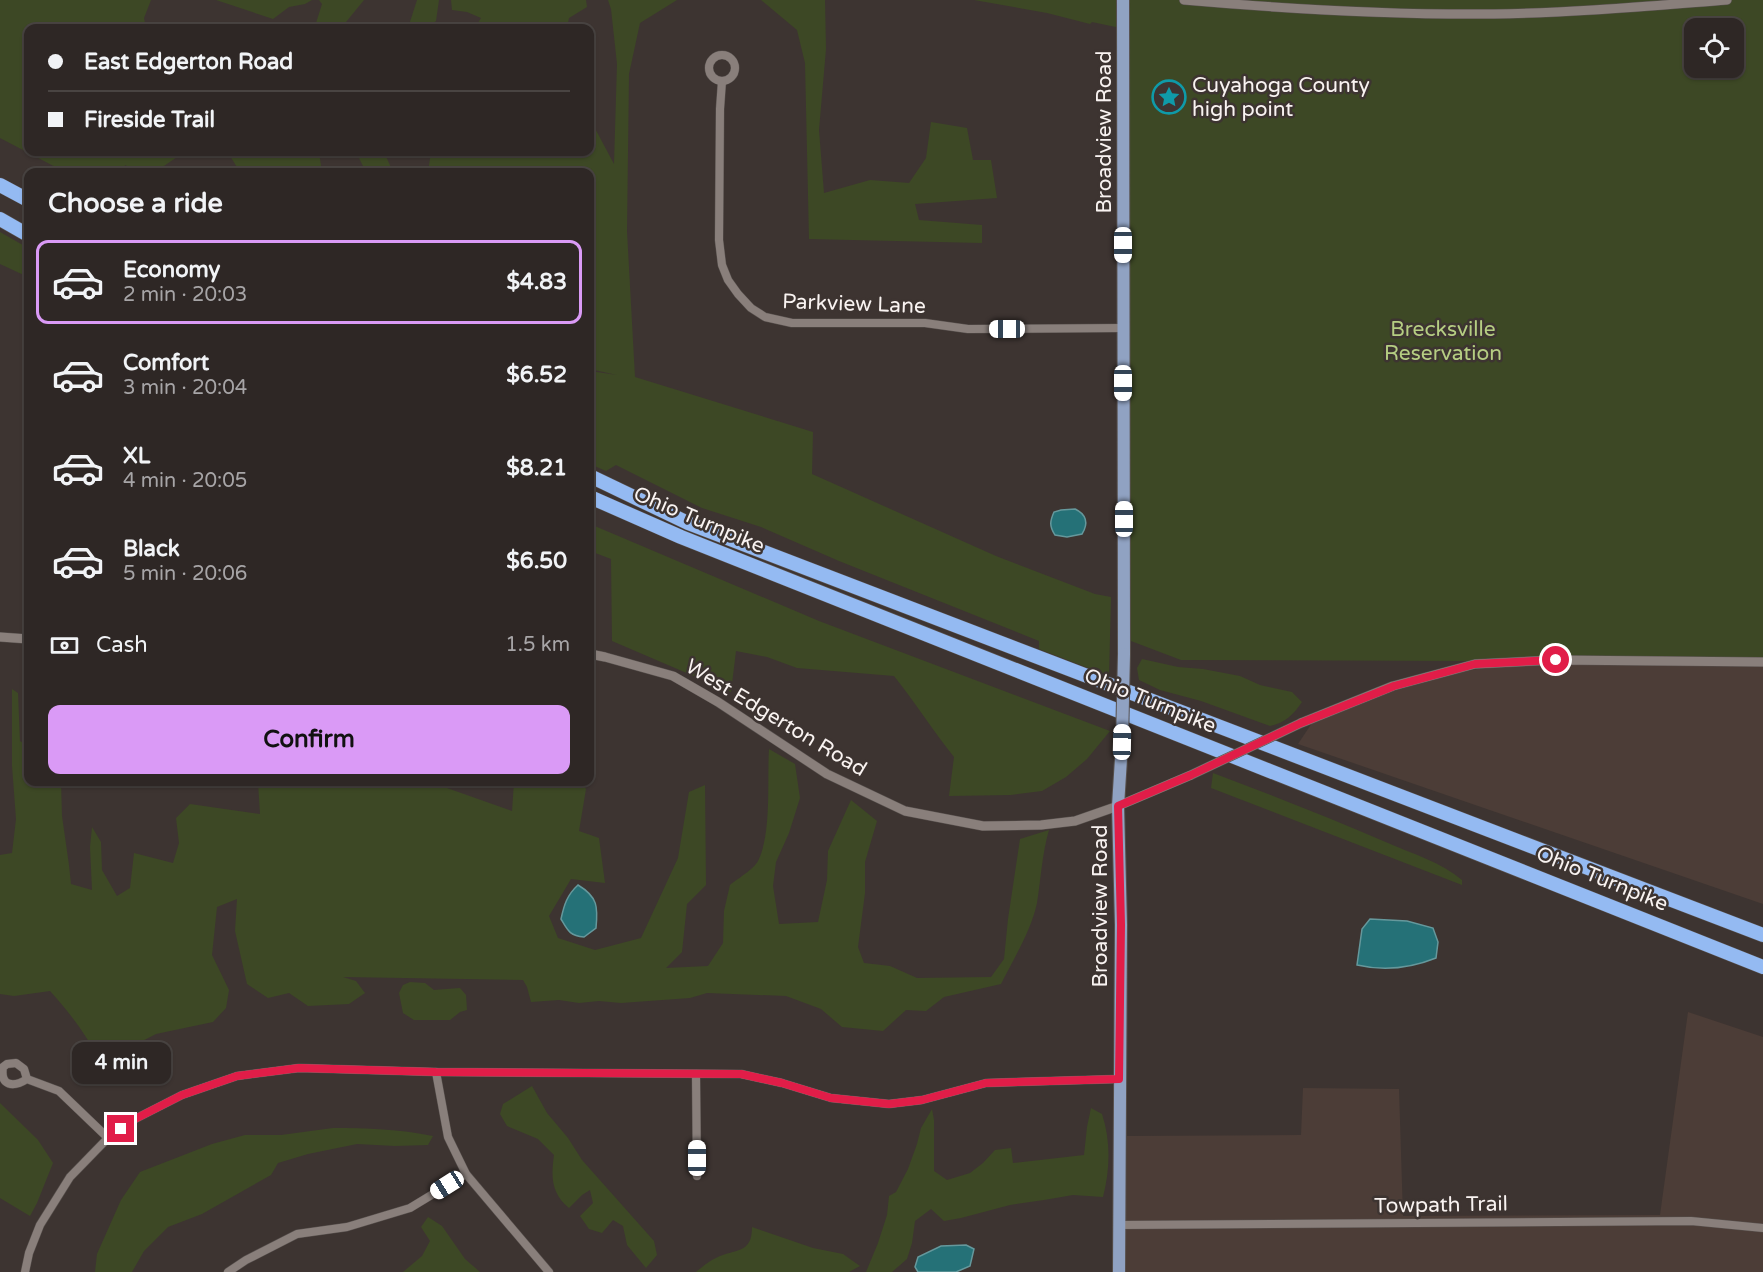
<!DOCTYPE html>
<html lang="en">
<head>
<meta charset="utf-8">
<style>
  :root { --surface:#2e2725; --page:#3a3332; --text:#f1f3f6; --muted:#a7a5a7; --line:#494442; --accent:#da9af6 }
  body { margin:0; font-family:"Varela Round",sans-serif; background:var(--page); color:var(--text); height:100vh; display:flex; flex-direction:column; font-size:22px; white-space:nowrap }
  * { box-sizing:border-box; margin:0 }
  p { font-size:20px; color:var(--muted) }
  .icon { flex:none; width:33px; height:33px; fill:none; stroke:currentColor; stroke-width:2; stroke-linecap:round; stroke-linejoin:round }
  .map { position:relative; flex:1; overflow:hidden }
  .drawer { position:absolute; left:24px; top:168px; width:570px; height:618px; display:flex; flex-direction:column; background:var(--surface); border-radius:12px; box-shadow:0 2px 4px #0004,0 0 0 2px var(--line) }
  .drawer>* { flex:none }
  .guide { position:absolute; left:24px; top:24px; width:570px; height:132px; border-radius:12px; box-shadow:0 2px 4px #0004,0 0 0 2px var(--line); display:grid; align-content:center; height:132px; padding:0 24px; background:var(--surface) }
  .fabs { position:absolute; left:1684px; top:18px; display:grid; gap:12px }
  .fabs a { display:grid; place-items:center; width:60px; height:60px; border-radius:12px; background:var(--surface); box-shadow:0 2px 4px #0004,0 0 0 2px var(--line); font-size:30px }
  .end { position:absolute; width:27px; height:27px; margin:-14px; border:8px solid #e11d48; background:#fff; box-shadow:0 0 0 3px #fff }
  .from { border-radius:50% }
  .bubble { position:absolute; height:42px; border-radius:12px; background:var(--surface); box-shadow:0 2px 4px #0004,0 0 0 2px var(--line); font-size:20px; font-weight:800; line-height:42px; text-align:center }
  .car { position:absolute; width:18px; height:36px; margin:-18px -9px; border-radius:8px; box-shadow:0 0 4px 2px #0007; background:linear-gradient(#fff 24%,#345 0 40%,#fff 0 76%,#345 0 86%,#fff 0) }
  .guide b { display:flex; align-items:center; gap:21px; height:57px; font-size:22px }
  .guide b+b { border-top:2px solid var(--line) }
  .guide i { width:15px; height:15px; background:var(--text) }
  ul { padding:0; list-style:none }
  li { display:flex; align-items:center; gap:18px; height:84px; margin:0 12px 9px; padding:0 12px; border:3px solid transparent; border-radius:12px }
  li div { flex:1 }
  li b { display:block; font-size:22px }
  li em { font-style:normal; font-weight:800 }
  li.active { border-color:var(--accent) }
  li>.icon { width:54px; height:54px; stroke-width:1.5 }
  h2 { padding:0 24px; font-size:27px; line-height:72px }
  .pay { display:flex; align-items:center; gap:15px; height:66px; padding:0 24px; font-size:22px }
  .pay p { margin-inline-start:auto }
  .cta { display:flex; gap:12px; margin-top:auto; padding:12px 24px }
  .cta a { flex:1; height:69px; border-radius:12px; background:var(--accent); color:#111; font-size:24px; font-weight:800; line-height:69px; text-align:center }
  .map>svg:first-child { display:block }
  .built { fill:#4c3d37 }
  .green { fill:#3d4825; fill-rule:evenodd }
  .water { fill:#257177; stroke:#65989c; stroke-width:1.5 }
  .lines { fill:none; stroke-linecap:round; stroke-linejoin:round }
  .minor-casing { stroke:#57504d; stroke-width:9 }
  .tertiary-casing { stroke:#57504d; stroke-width:10 }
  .primary-casing { stroke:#57504d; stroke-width:14 }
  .motorway-casing { stroke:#57504d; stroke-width:15 }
  .minor { stroke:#897f7b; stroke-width:8 }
  .tertiary { stroke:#897f7b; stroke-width:9 }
  .primary { stroke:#90a2c2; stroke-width:12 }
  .motorway { stroke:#94baf2; stroke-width:14 }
  .tertiary-bridge-casing { stroke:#57504d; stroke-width:10; stroke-linecap:butt }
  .primary-bridge-casing { stroke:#57504d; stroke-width:14; stroke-linecap:butt }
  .tertiary-bridge { stroke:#897f7b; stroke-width:9 }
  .primary-bridge { stroke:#90a2c2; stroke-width:12 }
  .route { stroke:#e11d48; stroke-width:8 }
  .labels { text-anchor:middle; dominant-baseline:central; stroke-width:5; stroke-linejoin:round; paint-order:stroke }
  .poi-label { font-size:21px; fill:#f9f3f1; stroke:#3d3431; text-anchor:start }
  .street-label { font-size:21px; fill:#f9f3f1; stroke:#3d3431 }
  .park-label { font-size:21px; fill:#b5cd82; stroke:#3d3431 }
</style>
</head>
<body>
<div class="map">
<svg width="1763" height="1272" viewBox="0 0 1763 1272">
  <rect width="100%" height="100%" fill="#3d3431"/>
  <g class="built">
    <path d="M1623 663 1763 666V904L1298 744 1312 723 1375 697 1427 679 1482 668 1517 664Z"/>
    <path d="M1688 1012 1763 1037V1272H1125L1127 1136 1301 1135 1303 1088 1399 1089 1403 1216 1660 1215Z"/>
  </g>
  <g class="green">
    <path d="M0 0H151L144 18 146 28H28V152H183V153L155 172H129L131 168 125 165 124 172H65L0 138Z"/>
    <path d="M216 0H312L305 4 289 7 273 19Z"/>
    <path d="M319 0H364L346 22 344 28H316V23L322 4Z"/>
    <path d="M417 0H439L436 21 426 28H408Z"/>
    <path d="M451 0H586L587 7 569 18 567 28H475L481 18 467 12 452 10Z"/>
    <path d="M608 0H677L640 23 629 74 627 231 635 377 813 432 812 474 996 556 1095 594 1111 597 1109 676 1039 649V641L839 561 761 527 702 508 616 465 606 471 590 464V371L617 375 590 369V172H428L431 152H590V119L614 164 617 64 611 9Z"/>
    <path d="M761 0H825L826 49 819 130 824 193 870 180 909 183 926 158 931 122 967 128 973 160H991L997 198 915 204 919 220 982 225V243L809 239 805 63 797 30Z"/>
    <path d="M974 0H1763V662L1181 660 1123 638 1125 29 1092 22 1090 24 1047 13ZM1695 28H1734V68H1695Z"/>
    <path d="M237 152H319L322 172H240L230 156Z"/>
    <path d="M356 152H384L393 172H366Z"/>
    <path d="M0 232 28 248V277L0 264Z"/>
    <path d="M590 524 819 621 1110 731 1087 759 1066 777 1042 791 1011 795 949 796 954 757C933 731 915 702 894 676L797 668 767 657 736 651 731 692 612 641 611 559 590 551Z"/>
    <path d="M1142 659 1178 667 1203 669 1240 676 1260 685 1292 692 1302 702C1294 714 1285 723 1270 726L1201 701 1160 690 1139 680 1137 668Z"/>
    <path d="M12 689 18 693 20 741 28 746V782H61L62 816 69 865 71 884 92 890 90 847 92 827 101 842 102 870 117 896 130 888 134 853 173 863 179 843 176 818 190 804 260 814 258 782H430L512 811 514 782H581L586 789 579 831 599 838 605 883 571 879 549 916 558 938 595 950 641 938 678 858 689 792 705 785 706 885 687 904 682 952 666 968 708 966 723 943 724 911 730 885C737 879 754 869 758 861 772 833 767 781 769 749L795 764 800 798 789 833 776 862 773 886 779 924 818 922 827 880 828 851 851 800 877 821 865 862V893L858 947 864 963 890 966 917 978 991 977 1004 959 1008 919 1020 839 1049 830C1042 854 1041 878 1037 903 1031 931 1014 958 1001 984L944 997 926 1011 906 1010 883 1031 842 1027 821 1009 786 996 707 993 690 998 621 1003 599 1001 579 1003 559 1000 531 1002 527 987 523 980 343 977 356 981 365 993 349 1004 308 1006 289 993 268 998 247 984 235 931 237 899 217 907 212 955 229 990 226 1008 213 1022 156 1034 123 1051 115 1060 101 1063C87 1036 71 1014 50 991L14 996 0 994V855L12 853 16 819 12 766Z"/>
    <path d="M1213 773C1272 795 1330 818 1388 843 1413 854 1441 862 1462 880V885L1211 788Z"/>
    <path d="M410 982 425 983 434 990 460 988 466 995 467 1010 460 1012 450 1020H414L403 1013 399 993 403 985Z"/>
    <path d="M532 1086 547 1113 568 1138 582 1160 654 1241 657 1255 646 1268 627 1245 623 1226 613 1220 602 1233 589 1229 580 1216 593 1203 590 1190 582 1195 569 1208C551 1193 551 1177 554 1155L538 1139 507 1126 500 1114 503 1104Z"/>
    <path d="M0 1103 38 1140 53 1163 37 1203 30 1216 0 1198Z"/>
    <path d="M1091 1108 1102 1114C1111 1141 1110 1170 1103 1197L1073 1195 1044 1200 1010 1205 961 1218 944 1221 931 1209 915 1221 912 1243 907 1259 892 1272H866L878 1243 887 1215 889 1196 896 1192 908 1169 917 1144 921 1128 932 1109 934 1120V1171L947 1180 970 1173 983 1163 995 1150 1011 1148 1013 1163 1084 1155 1087 1127Z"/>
    <path d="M333 1128C367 1128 399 1129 433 1136L428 1145 395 1146 357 1144 308 1154 278 1163 271 1175 202 1214 168 1227 144 1251 132 1272H95L97 1254 121 1200 140 1172 212 1144 245 1135H281Z"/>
    <path d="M428 1217 442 1226 465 1259 480 1272H403L422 1256 430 1241 421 1227Z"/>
    <path d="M752 1227 813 1248 843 1254 860 1266 849 1272H696C702 1267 709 1261 716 1258 735 1248 752 1255 752 1227Z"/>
  </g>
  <g class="water">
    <path d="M1075 509C1086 514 1089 523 1082 534L1067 537 1055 535C1049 526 1050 521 1054 512L1061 510Z"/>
    <path d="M578 885C598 897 598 907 596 928L584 937C570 936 568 931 561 919 564 905 567 895 578 885Z"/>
    <path d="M1370 919 1407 921 1433 928 1438 942 1436 958C1411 968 1383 971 1357 965L1362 929Z"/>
    <path d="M966 1245 974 1249 970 1266 956 1272H918L915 1267 918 1257 941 1246Z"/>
  </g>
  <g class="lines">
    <defs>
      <g id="minor">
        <circle cx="722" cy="68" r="13"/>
        <path d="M722 81 720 109 719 240 722 265 728 280 738 294 751 308 765 317 792 323H925L968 329 1123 328"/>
        <path d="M436 1072 448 1137 466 1174 549 1272"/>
        <path d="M696 1074 697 1176"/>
        <path d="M27 1079C13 1088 0 1086 3 1067L7 1064 16 1063 24 1069 27 1079 59 1091 108 1138"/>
        <path d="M1119 1225 1691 1221 1763 1228"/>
        <path d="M25 1272 29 1253 40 1225 70 1177 108 1138 133 1120 182 1095 237 1076 299 1068 436 1072 741 1074 782 1083 831 1098 889 1104 922 1100 986 1083 1119 1079"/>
        <path d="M228 1272 246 1260 297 1234 347 1227 410 1208 466 1174"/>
      </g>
      <g id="tertiary">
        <path d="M1184 0C1287 9 1391 15 1494 14 1572 13 1649 6 1727 0"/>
        <path d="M0 637 28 639"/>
        <path d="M590 654 605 657 673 676 718 702 827 774 905 811 983 826 1041 825 1075 821 1118 806 1191 775"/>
        <path d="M1301 723 1393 686 1475 664 1556 660 1763 662"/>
      </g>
      <g id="primary">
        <path d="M1123 0 1124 654"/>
        <path d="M1119 1272 1121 925 1118 806 1122 743"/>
      </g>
      <g id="motorway">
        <path d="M0 185 28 200"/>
        <path d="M0 219 28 235"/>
        <path d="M590 476 688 523 1763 935"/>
        <path d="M590 497 681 537 1763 967"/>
      </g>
    </defs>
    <use href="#minor" class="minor-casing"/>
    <use href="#tertiary" class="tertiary-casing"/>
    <use href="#primary" class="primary-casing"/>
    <use href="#motorway" class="motorway-casing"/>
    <use href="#minor" class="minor"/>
    <use href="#tertiary" class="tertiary"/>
    <use href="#primary" class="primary"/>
    <use href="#motorway" class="motorway"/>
    <defs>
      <path id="tertiary-bridge" d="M1191 775 1301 723"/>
      <path id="primary-bridge" d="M1122 743 1124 654"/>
    </defs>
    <use href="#tertiary-bridge" class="tertiary-bridge-casing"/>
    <use href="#primary-bridge" class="primary-bridge-casing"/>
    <use href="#tertiary-bridge" class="tertiary-bridge"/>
    <use href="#primary-bridge" class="primary-bridge"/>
  </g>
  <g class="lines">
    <path class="route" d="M121 1129 133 1120 182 1095 237 1076 299 1068 436 1072 741 1074 782 1083 831 1098 889 1104 922 1100 986 1083 1119 1079 1121 925 1118 806 1191 775 1301 723 1394 686 1475 664 1556 660"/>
  </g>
  <defs>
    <symbol id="sight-ring" viewBox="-11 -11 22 22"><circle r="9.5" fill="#3d3431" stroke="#0f9aa8" stroke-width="1.5"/><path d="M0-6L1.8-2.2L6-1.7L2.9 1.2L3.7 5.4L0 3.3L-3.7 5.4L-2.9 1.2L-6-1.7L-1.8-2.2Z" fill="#0f9aa8"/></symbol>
  </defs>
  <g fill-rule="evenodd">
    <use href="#sight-ring" x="1150" y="78" width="38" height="38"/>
  </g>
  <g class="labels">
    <g class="poi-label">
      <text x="1192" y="85">Cuyahoga County<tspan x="1192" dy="24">high point</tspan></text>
    </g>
    <g class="street-label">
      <text transform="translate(1104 132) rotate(-90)">Broadview Road</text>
      <text transform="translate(854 304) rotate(2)">Parkview Lane</text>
      <text transform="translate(699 520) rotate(23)">Ohio Turnpike</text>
      <text transform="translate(1150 701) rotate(22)">Ohio Turnpike</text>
      <text transform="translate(776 718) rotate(31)">West Edgerton Road</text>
      <text transform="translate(1602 879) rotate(22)">Ohio Turnpike</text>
      <text transform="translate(1100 906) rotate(-90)">Broadview Road</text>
      <text transform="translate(1441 1205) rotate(-1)">Towpath Trail</text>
    </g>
    <g class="park-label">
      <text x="1443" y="329">Brecksville<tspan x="1443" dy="24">Reservation</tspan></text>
    </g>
  </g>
</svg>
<div class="fabs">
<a><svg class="icon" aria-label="locate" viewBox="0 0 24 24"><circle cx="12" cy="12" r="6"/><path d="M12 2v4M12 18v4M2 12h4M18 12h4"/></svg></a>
</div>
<i class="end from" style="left:1556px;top:660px"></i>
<i class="end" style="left:121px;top:1129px"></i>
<div class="bubble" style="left:72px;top:1042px;width:99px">4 min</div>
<i class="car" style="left:1123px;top:245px;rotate:180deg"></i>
<i class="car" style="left:1007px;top:329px;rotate:270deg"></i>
<i class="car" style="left:1123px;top:383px;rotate:180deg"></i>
<i class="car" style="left:1124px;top:519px;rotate:0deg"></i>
<i class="car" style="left:1122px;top:742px;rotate:1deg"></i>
<i class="car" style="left:697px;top:1158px;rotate:0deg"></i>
<i class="car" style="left:447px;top:1185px;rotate:238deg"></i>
<div class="guide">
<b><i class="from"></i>East Edgerton Road</b>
<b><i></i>Fireside Trail</b>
</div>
<section class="drawer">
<h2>Choose a ride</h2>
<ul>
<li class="active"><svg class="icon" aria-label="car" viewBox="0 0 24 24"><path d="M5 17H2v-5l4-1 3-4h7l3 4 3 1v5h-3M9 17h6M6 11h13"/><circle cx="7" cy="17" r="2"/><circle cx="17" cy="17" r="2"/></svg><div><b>Economy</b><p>2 min · 20:03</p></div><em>$4.83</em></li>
<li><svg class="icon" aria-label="car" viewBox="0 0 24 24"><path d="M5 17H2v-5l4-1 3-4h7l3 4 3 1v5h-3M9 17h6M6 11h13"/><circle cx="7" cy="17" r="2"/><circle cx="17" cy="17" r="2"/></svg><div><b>Comfort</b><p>3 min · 20:04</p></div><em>$6.52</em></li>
<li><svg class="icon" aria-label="car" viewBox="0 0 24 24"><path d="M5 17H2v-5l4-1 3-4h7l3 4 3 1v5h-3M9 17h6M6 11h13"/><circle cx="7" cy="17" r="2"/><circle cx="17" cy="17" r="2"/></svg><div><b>XL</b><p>4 min · 20:05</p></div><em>$8.21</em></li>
<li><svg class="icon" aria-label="car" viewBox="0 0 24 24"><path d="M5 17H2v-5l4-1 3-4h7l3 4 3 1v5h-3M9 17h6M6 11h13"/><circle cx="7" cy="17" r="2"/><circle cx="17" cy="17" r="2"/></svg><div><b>Black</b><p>5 min · 20:06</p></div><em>$6.50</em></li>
</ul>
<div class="pay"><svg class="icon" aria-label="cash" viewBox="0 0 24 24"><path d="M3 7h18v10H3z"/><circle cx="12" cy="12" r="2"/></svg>Cash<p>1.5 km</p></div>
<div class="cta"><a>Confirm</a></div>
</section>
</div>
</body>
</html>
